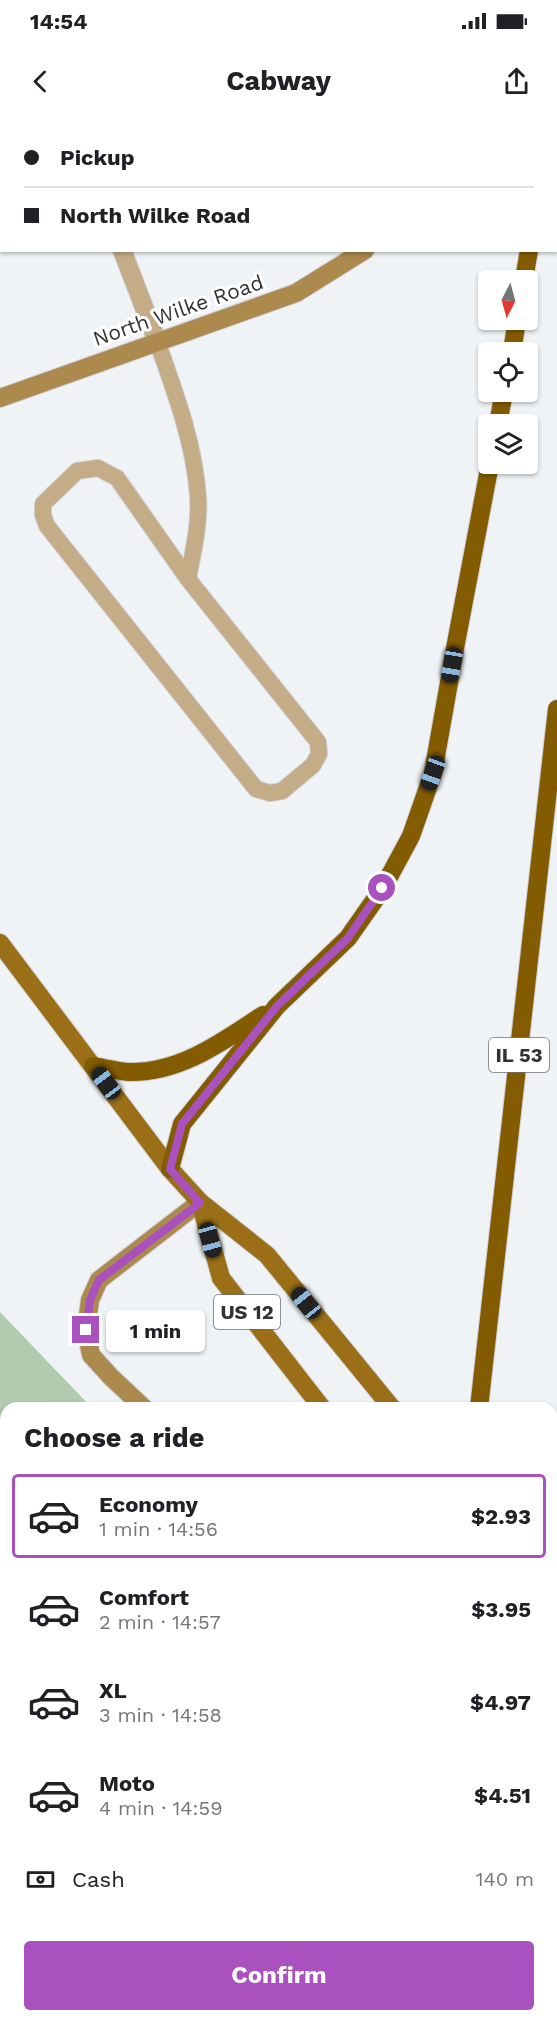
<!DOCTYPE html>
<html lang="en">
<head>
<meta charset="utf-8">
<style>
  :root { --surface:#fff; --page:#f6f6f6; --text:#202124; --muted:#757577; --line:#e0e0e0; --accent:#a951be }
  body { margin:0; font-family:"Work Sans",sans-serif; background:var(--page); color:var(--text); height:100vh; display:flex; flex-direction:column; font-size:22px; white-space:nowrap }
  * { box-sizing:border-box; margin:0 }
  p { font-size:20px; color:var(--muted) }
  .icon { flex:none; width:33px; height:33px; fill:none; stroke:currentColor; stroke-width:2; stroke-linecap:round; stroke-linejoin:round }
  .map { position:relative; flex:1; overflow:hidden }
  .details { position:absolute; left:0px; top:1282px; width:558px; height:620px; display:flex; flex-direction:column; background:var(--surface); border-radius:18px 18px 0 0; box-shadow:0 2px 4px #0004 }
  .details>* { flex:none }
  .banner { position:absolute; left:0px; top:0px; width:558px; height:132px; box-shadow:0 2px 4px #0004; display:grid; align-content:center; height:132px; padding:0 24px; background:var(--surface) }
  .needle { width:39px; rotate:186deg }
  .tools { position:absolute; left:478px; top:150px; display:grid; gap:12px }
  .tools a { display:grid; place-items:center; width:60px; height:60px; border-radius:6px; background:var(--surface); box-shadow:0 2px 4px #0004; font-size:30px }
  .end { position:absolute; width:27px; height:27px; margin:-14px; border:8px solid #a951be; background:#fff; box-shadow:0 0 0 3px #fff }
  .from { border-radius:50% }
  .bubble { position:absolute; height:42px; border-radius:6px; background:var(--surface); box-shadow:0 2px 4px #0004; font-size:20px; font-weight:700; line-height:42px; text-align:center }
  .car { position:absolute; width:18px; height:36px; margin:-18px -9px; border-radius:8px; box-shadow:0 0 4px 2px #0007; background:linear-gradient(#222 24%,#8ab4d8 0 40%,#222 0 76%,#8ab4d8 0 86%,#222 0) }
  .banner b { display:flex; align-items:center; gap:21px; height:57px; font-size:22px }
  .banner b+b { border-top:2px solid var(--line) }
  .banner i { width:15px; height:15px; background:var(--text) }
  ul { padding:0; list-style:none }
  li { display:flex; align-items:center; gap:18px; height:84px; margin:0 12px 9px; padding:0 12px; border:3px solid transparent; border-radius:6px }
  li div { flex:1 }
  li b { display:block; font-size:22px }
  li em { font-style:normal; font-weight:700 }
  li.active { border-color:var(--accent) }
  li>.icon { width:54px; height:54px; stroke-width:1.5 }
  h2 { padding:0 24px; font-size:27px; line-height:72px }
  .pay { display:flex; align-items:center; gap:15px; height:66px; padding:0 24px; font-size:22px }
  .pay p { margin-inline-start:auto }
  .cta { display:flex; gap:12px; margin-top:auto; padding:12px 24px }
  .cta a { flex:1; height:69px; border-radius:6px; background:var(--accent); color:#fff; font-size:24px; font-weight:700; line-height:69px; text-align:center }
  .status { display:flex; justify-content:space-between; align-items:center; height:42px; padding:0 30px; background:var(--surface); direction:ltr }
  .status svg { height:16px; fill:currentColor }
  header { display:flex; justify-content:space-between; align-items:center; height:78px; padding:0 24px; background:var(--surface); font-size:27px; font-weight:700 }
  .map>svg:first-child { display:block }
  .green { fill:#b1cbaf }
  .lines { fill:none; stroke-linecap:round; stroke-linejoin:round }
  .lane-casing { stroke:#ced0d2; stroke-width:18 }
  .street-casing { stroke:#ced0d2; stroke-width:20 }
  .secondary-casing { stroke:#ced0d2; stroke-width:20 }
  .primary-casing { stroke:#ced0d2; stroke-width:20 }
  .highway-casing { stroke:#ced0d2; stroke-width:20 }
  .lane { stroke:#c4ac86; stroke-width:16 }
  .street { stroke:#c4ac86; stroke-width:18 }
  .secondary { stroke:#ac894d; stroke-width:18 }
  .primary { stroke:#9a6f17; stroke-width:18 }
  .highway { stroke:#835b00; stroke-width:18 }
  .route { stroke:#a951be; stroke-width:8 }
  .labels { text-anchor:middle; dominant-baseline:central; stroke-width:6; stroke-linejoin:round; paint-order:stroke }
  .shield { fill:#fff; stroke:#6f7070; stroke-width:1.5 }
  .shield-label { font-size:20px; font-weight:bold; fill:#313233 }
  .street-label { font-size:21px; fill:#313233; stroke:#fff }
</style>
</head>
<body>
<div class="status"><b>14:54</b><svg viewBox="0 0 49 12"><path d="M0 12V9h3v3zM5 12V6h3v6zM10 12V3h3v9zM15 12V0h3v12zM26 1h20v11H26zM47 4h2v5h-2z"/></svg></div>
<header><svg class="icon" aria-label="back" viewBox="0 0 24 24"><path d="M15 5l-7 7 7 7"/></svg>Cabway<svg class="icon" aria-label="share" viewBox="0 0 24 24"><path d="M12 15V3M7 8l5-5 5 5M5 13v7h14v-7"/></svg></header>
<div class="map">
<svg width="557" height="1901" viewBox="0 0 557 1901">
  <rect width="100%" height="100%" fill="#f0f3f5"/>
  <path class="green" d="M0 1192 92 1288H6V1896H222L221 1901H0Z"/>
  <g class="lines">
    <defs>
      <g id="lane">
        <path d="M157 221C175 272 194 322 198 376 200 404 193 432 188 459L318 622 319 634 313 645 282 671 270 673 256 669 47 406 43 395V384L77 351 98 348 117 358 188 459"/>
        <path d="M0 1318 6 1333"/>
        <path d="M0 1752 6 1759"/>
        <path d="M0 1850H6"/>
        <path d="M206 1896 264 1900"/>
        <path d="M84 1901V1896"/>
      </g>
      <g id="street">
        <path d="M71 0 72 2"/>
        <path d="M52 2 57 0"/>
        <path d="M0 18H2"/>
        <path d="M122 130 157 221"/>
      </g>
      <g id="secondary">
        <path d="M462 2 463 0"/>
        <path d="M0 278 296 173 365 130"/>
        <path d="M144 1288 111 1257 91 1235 86 1210 90 1180 99 1160 200 1082"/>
        <path d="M264 1901V1896"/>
      </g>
      <g id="primary">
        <path d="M0 823 170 1049 200 1082 267 1135 392 1288"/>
        <path d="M200 1082 221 1158 322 1288"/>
        <path d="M552 1491 557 1498"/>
        <path d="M552 1576 557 1583"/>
      </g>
      <g id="highway">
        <path d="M551 2V0"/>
        <path d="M524 160 529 130"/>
        <path d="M512 232 517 200"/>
        <path d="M498 304 504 272"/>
        <path d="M93 946C105 948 117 951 129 952 180 953 222 922 263 895"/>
        <path d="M170 1049 182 1004 277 886 348 818 383 768 411 716 433 653 456 523 490 344"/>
        <path d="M479 1288 557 589"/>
        <path d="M552 1479 557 1432"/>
        <path d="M416 1901 417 1896"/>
        <path d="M507 1901 508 1896"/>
      </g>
    </defs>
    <use href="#lane" class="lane-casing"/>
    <use href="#street" class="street-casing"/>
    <use href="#secondary" class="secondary-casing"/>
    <use href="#primary" class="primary-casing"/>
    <use href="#highway" class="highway-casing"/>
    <use href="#lane" class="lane"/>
    <use href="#street" class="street"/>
    <use href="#secondary" class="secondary"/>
    <use href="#primary" class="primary"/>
    <use href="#highway" class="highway"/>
  </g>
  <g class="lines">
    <path class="route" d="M86 1210 90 1180 99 1160 200 1083 170 1049 182 1004 277 886 348 818 382 768"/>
  </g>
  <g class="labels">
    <g class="shield">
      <rect x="489" y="918" width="60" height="34" rx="4.5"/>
      <rect x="214" y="1175" width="66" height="34" rx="4.5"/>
    </g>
    <g class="shield-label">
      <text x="519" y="935">IL 53</text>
      <text x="247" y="1192">US 12</text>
    </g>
    <g class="street-label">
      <text transform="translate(178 190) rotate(-19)">North Wilke Road</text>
    </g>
  </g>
</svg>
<div class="tools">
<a><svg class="needle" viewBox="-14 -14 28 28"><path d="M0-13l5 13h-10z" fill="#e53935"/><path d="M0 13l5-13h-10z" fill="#757577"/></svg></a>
<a><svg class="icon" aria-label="locate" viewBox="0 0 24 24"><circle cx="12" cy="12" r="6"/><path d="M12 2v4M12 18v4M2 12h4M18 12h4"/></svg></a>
<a><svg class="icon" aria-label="layers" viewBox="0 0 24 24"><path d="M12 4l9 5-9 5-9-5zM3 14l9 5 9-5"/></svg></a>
</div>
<i class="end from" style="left:382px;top:768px"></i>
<i class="end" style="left:86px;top:1210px"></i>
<div class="bubble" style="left:106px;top:1190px;width:99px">1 min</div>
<i class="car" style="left:452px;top:545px;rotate:190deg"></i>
<i class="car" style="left:433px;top:653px;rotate:200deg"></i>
<i class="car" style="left:106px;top:963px;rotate:323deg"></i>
<i class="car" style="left:210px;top:1120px;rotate:165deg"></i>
<i class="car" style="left:306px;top:1183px;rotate:321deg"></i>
<div class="banner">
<b><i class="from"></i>Pickup</b>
<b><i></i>North Wilke Road</b>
</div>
<section class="details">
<h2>Choose a ride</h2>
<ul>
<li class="active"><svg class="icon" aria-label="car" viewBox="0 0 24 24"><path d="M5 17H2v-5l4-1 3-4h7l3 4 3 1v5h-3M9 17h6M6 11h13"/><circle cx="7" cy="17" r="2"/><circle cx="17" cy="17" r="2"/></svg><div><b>Economy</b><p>1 min · 14:56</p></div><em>$2.93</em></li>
<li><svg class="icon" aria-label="car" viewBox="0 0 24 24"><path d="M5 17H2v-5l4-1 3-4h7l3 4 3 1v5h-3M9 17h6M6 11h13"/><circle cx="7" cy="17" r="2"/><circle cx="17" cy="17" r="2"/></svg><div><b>Comfort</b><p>2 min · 14:57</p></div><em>$3.95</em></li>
<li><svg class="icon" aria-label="car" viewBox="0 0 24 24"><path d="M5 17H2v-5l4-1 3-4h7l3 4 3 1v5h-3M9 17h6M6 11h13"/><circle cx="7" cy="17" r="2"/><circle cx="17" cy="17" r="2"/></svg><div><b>XL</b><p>3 min · 14:58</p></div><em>$4.97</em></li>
<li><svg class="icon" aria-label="car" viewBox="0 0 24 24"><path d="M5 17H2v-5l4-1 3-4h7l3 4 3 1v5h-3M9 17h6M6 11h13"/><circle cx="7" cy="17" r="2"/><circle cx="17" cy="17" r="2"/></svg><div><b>Moto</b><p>4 min · 14:59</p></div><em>$4.51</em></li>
</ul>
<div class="pay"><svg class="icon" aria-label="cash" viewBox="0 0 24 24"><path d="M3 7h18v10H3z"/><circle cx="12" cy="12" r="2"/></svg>Cash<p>140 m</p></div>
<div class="cta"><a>Confirm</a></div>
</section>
</div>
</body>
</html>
